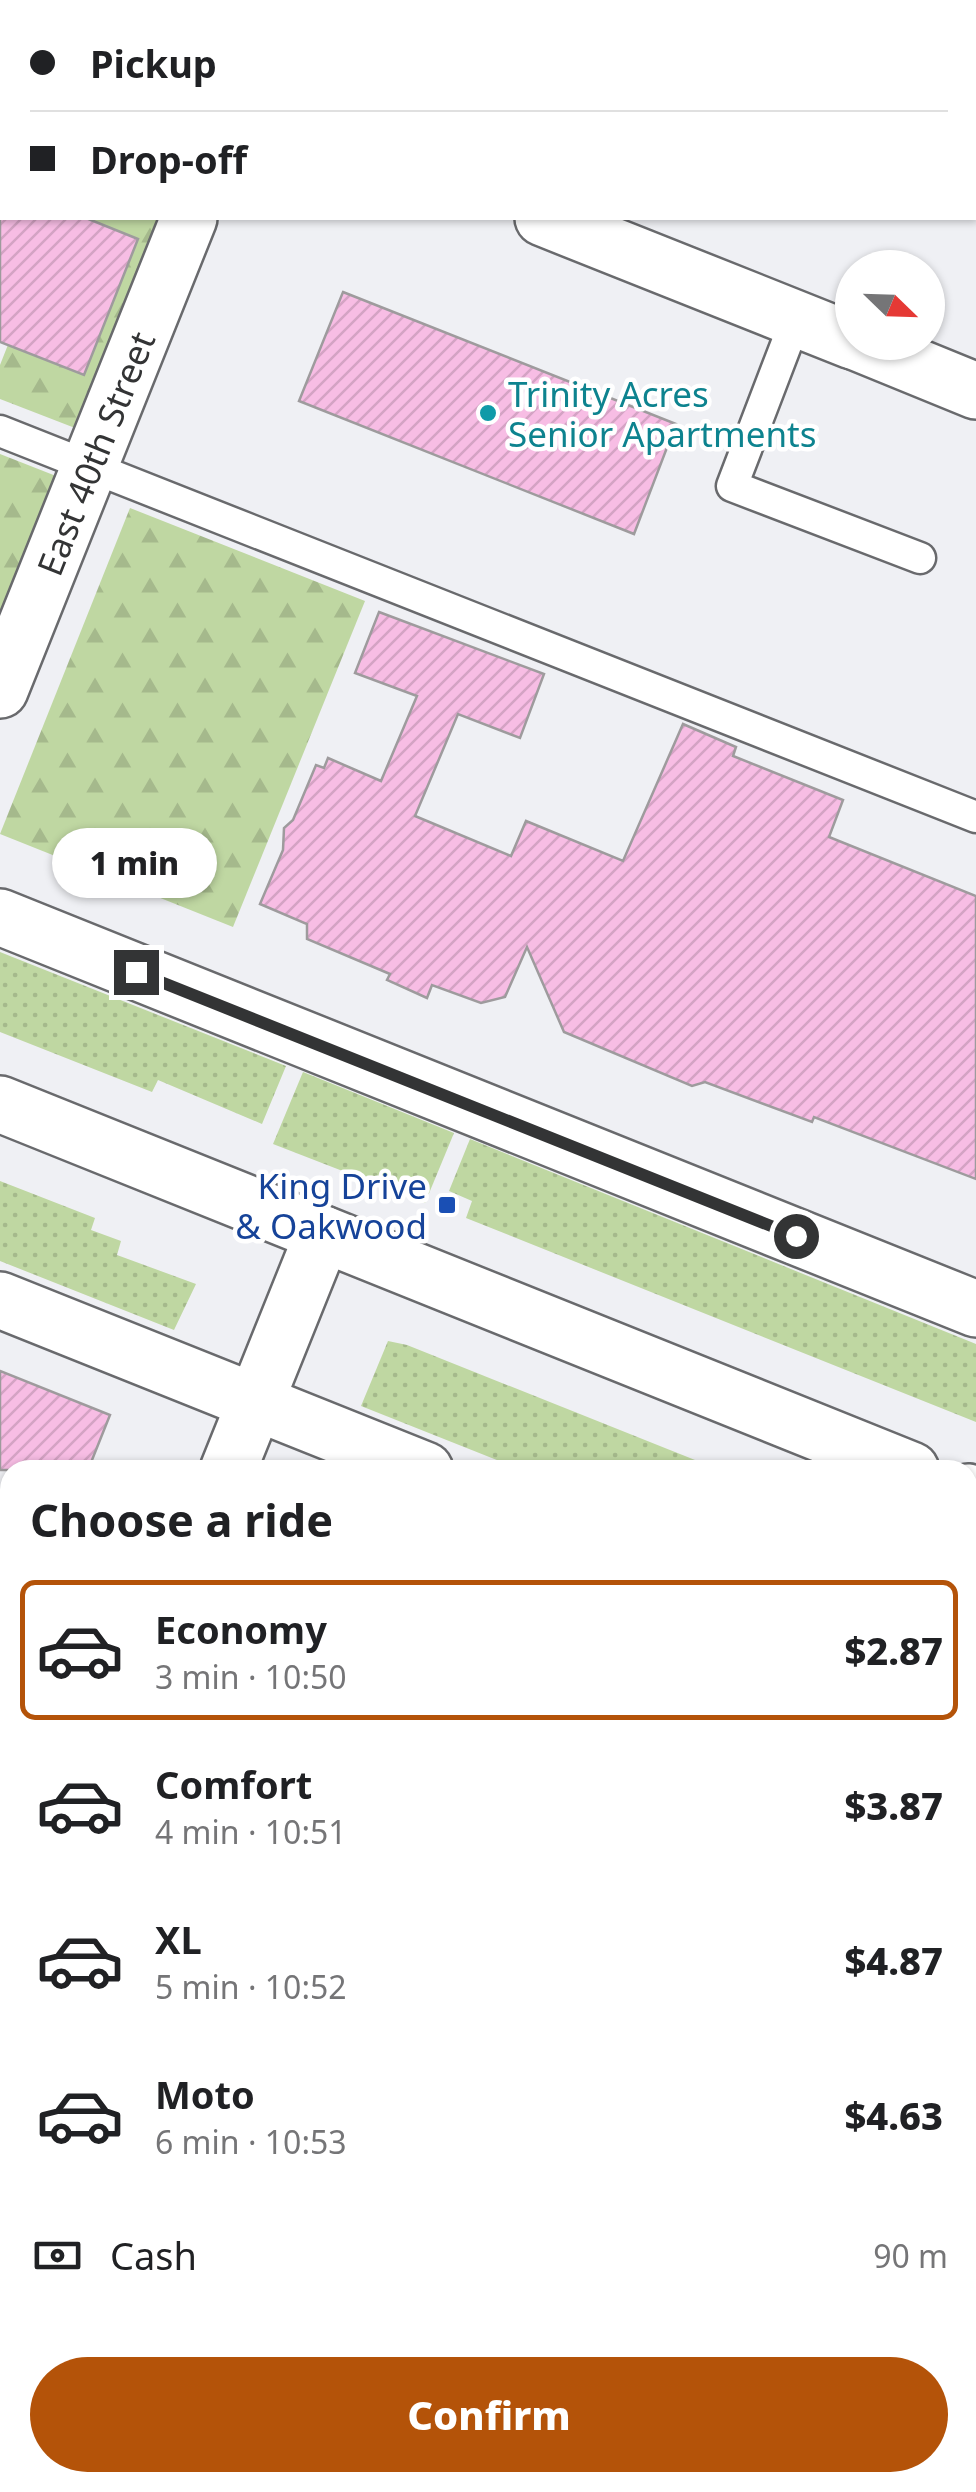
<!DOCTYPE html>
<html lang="en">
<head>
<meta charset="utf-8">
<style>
  :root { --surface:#fff; --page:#f2f2f2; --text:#202124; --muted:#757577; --line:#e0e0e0; --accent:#b45309 }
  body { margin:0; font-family:"Noto Sans",sans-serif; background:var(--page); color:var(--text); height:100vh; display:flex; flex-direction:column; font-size:38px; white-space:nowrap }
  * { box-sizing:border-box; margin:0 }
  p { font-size:32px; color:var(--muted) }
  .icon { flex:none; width:55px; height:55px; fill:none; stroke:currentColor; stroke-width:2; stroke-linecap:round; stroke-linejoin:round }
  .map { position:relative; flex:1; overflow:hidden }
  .side { position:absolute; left:0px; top:1460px; width:978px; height:1032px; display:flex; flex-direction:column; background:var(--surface); border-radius:30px 30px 0 0; box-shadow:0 2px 8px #0004 }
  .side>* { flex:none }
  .hud { position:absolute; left:0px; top:0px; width:978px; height:220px; box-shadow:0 2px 8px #0004; display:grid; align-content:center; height:220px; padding:0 30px; background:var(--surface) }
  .needle { width:65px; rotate:113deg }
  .controls { position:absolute; left:835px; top:250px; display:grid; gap:20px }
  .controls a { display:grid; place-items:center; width:110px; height:110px; border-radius:50%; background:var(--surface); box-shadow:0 2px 8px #0004; font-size:50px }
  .end { position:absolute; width:45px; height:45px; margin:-22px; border:12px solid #333435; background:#fff; box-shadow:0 0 0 5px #fff }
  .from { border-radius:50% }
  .bubble { position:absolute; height:70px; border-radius:35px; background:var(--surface); box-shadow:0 2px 8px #0004; font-size:32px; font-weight:800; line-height:70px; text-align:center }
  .hud b { display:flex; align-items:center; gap:35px; height:95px; font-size:38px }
  .hud b+b { border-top:2px solid var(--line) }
  .hud i { width:25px; height:25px; background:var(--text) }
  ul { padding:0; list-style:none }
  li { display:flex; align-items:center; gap:30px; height:140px; margin:0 20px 15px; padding:0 10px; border:5px solid transparent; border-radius:15px }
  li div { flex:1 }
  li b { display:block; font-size:38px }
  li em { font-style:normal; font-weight:800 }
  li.on { border-color:var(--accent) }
  li>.icon { width:90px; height:90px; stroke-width:1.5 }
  h2 { padding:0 30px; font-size:45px; line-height:120px }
  .pay { display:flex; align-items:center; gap:25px; height:110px; padding:0 30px; font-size:38px }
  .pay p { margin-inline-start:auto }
  .primary-button { display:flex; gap:20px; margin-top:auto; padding:20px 30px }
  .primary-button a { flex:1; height:115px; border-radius:60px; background:var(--accent); color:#fff; font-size:40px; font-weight:800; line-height:115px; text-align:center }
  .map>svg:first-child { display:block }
  .green { fill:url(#green-dots) }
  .forest { fill:url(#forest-firs) }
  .building { fill:url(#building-hatch); stroke:#9e9b9d; stroke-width:2.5 }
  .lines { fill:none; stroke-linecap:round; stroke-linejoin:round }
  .lane-casing { stroke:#696a6d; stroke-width:35 }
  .street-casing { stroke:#696a6d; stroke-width:60 }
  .secondary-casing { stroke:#696a6d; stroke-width:60 }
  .lane { stroke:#fff; stroke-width:30 }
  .street { stroke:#fff; stroke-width:55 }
  .secondary { stroke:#fff; stroke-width:55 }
  .route { stroke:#333435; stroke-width:12 }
  .culture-dot { fill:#0f9aa8; stroke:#fff; stroke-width:4 }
  .transit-dot { fill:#1a4fb4; stroke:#fff; stroke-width:4 }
  .labels { text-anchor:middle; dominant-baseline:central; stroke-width:9; stroke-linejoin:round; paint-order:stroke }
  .culture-label { font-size:35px; fill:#0d838f; stroke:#fff; text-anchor:start }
  .street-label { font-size:35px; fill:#333435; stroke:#fff }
  .transit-label { font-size:35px; fill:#164399; stroke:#fff; text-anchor:end }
</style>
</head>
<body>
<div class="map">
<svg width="976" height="2492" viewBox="0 0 976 2492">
  <defs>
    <pattern id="green-dots" width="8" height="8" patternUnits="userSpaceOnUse" patternTransform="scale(2.5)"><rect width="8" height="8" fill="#bfd7a2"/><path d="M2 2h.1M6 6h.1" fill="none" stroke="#a5b98c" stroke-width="1.8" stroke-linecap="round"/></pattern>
    <pattern id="forest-firs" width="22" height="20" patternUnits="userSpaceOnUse" patternTransform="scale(2.5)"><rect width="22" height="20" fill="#bfd7a2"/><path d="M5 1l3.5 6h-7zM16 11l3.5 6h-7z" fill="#a5b98c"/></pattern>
    <pattern id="building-hatch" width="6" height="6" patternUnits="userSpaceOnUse" patternTransform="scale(2.5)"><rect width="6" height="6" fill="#f7bde4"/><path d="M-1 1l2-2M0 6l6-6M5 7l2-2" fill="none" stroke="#d4a3c4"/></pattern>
  </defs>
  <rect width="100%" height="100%" fill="#eff0f4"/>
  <g class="green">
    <path d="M309 0H902L308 2Z"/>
    <path d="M0 952 286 1066 262 1124 158 1080 152 1092 0 1032Z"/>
    <path d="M303 1072 454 1133 425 1203 273 1144Z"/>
    <path d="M470 1139 976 1344V1422L466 1218 472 1201 449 1191Z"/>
    <path d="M0 1181 95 1218 91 1230 121 1241 117 1255 196 1284 174 1330 0 1261Z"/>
    <path d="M388 1341 407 1345 720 1470H522L361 1406Z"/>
    <path d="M968 1569 976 1572V1652L968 1648Z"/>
    <path d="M968 2157 976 2161V2203L968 2223Z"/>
  </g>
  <g class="forest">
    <path d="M58 218H163L75 428 0 399V365Z"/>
    <path d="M0 454 56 476 0 617Z"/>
    <path d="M130 508 365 601 233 927 0 834Z"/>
  </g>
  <g class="building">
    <path d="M0 218H86L138 239 84 375 0 342Z"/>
    <path d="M343 292 676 424 634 534 299 401Z"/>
    <path d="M379 612 544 674 520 738 458 714 415 816 511 856 526 821 623 861 683 724 736 747 733 756 843 800 829 837 976 896V1179L814 1117 812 1122 705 1082 692 1086 564 1032 527 947 505 997 481 1003 432 985 427 998 387 980 390 974 307 939V924L260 904 283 850 284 828 293 820 316 765 324 768 328 758 381 781 417 696 355 673Z"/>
    <path d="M0 1371 110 1415 88 1470H0Z"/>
  </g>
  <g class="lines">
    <defs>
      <g id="lane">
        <path d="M796 319 732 486 920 558"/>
        <path d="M0 431 976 817"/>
        <path d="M0 1789 10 1794"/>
        <path d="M968 2130 976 2134"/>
        <path d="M377 2492 381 2482"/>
        <path d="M822 2492 826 2482"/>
      </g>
      <g id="street">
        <path d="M0 0 6 2"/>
        <path d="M275 2 276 0"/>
        <path d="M543 218 852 341"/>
        <path d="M856 342 976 391"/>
        <path id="s1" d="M0 690 189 218"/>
        <path d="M0 917 976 1309"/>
        <path d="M0 1300 425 1470"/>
        <path d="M968 1687 976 1690"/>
      </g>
      <g id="secondary">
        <path d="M0 1104 911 1470"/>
        <path d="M228 1470 323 1234"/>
        <path d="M968 1492 976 1496"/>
        <path d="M0 2022 10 1998"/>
        <path d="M968 2455 976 2434"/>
      </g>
    </defs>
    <use href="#lane" class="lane-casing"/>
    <use href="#street" class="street-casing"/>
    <use href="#secondary" class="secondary-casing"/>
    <use href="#lane" class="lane"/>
    <use href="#street" class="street"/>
    <use href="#secondary" class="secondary"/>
  </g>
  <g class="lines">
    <path class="route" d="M136 972 796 1236"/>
  </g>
  <circle class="culture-dot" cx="488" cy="413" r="10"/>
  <rect class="transit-dot" x="437" y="1195" width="20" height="20" rx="5"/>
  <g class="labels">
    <g class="culture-label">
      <text x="508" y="393">Trinity Acres<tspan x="508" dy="40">Senior Apartments</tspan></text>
    </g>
    <g class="street-label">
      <text stroke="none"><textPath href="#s1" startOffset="255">East 40th Street</textPath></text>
    </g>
    <g class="transit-label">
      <text x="427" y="1185">King Drive<tspan x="427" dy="40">&amp; Oakwood</tspan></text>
    </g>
  </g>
</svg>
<div class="controls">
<a><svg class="needle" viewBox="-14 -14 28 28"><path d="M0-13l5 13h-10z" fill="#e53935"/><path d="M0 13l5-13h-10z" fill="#757577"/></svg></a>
</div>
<i class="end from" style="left:796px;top:1236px"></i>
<i class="end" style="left:136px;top:972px"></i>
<div class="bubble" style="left:52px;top:828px;width:165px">1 min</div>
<div class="hud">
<b><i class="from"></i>Pickup</b>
<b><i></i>Drop-off</b>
</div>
<section class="side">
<h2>Choose a ride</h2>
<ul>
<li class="on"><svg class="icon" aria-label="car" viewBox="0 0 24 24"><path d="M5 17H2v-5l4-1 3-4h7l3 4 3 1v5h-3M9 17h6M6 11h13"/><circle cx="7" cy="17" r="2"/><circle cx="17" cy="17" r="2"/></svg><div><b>Economy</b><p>3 min · 10:50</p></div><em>$2.87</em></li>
<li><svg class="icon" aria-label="car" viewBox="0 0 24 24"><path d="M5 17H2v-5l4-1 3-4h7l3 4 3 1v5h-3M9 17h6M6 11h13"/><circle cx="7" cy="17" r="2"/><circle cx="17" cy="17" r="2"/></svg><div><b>Comfort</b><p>4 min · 10:51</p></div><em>$3.87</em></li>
<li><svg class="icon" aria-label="car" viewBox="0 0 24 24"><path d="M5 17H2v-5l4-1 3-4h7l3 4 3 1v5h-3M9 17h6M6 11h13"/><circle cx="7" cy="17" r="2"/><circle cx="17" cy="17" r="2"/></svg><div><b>XL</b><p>5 min · 10:52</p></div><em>$4.87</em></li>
<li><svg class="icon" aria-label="car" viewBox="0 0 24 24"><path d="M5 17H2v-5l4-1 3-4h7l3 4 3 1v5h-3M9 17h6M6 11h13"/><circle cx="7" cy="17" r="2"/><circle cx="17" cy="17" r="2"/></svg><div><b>Moto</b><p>6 min · 10:53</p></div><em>$4.63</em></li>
</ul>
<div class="pay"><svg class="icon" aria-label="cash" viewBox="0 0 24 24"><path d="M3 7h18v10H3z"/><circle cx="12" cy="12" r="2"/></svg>Cash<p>90 m</p></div>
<div class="primary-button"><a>Confirm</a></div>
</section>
</div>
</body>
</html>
